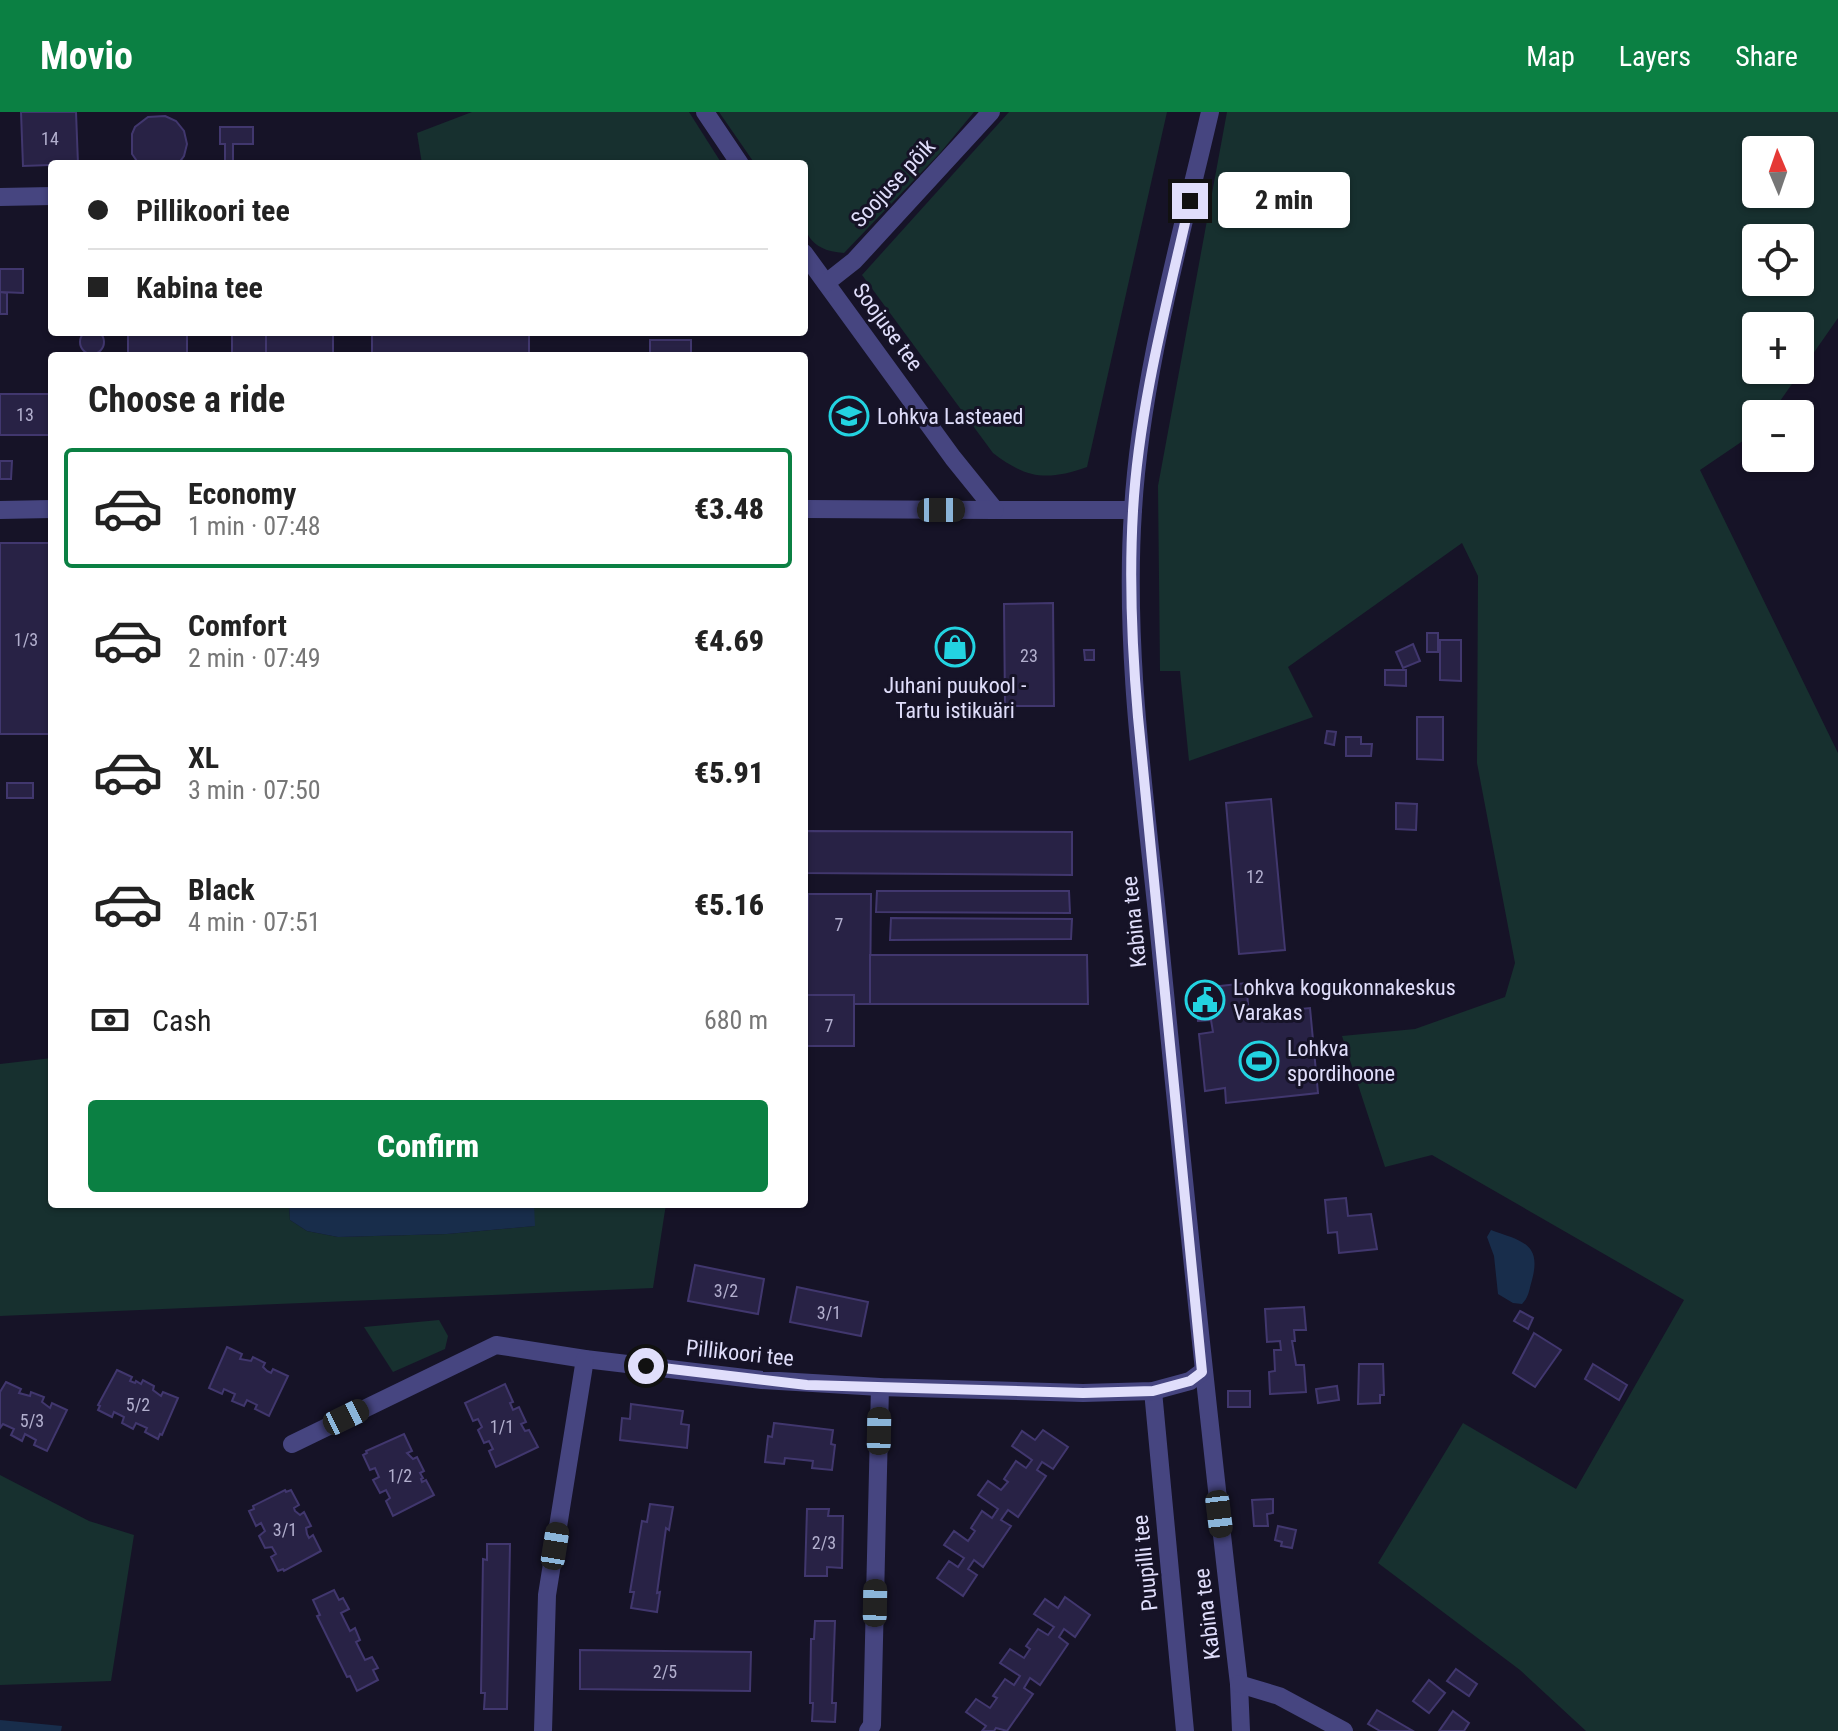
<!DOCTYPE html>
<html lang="en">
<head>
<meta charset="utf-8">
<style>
  :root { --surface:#fff; --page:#f6f6f6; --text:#222; --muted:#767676; --line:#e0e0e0; --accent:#0b8043 }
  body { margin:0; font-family:"Roboto Condensed",sans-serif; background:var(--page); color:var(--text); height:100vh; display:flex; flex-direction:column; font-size:30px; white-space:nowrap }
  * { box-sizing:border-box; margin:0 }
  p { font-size:26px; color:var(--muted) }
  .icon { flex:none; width:44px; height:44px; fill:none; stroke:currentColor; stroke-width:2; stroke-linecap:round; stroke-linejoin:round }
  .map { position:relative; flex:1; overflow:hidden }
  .details { position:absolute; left:48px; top:240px; width:760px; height:856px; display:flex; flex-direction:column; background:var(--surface); border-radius:8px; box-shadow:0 2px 6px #0004 }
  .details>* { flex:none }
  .banner { position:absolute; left:48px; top:48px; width:760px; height:176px; border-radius:8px; box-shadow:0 2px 6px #0004; display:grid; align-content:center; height:176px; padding:0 40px; background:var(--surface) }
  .needle { width:52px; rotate:358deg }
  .fabs { position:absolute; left:1742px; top:24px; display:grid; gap:16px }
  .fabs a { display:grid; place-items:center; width:72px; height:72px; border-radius:8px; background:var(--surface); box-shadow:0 2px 6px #0004; font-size:40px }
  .end { position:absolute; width:36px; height:36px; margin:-18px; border:10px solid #e0defb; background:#111; box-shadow:0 0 0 4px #111 }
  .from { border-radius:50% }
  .bubble { position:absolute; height:56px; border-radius:8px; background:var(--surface); box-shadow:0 2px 6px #0004; font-size:26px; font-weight:800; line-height:56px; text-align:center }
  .car { position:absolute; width:24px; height:48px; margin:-24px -12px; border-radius:10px; box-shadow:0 0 6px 2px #0007; background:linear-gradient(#222 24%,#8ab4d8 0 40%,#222 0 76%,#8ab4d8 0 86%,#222 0) }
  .banner b { display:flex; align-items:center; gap:28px; height:76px; font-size:30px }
  .banner b+b { border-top:2px solid var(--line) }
  .banner i { width:20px; height:20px; background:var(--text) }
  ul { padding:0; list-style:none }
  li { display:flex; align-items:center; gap:24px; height:120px; margin:0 16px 12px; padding:0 24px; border:4px solid transparent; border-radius:8px }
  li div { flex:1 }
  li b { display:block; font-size:30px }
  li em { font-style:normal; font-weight:800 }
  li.active { border-color:var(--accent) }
  li>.icon { width:72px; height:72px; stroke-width:1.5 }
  h2 { padding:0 40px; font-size:36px; line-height:96px }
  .pay { display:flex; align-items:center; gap:20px; height:88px; padding:0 40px; font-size:30px }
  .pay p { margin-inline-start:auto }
  .primary-button { display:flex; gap:16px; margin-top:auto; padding:16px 40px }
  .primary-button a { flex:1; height:92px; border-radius:8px; background:var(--accent); color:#fff; font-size:32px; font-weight:800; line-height:92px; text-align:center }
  header { display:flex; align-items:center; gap:48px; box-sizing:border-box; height:112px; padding:0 40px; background:var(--accent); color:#fff }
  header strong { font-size:38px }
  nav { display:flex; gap:44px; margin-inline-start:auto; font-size:28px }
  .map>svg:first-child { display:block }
  .green { fill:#17302f; fill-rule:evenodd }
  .water { fill:#182d4b }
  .building { fill:#282245; stroke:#41376e; stroke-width:2 }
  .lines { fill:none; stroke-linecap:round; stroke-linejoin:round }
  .minor { stroke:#464580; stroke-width:18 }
  .route { stroke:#e0defb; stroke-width:10 }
  .labels { text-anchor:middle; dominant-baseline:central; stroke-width:6; stroke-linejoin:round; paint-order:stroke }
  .number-label { font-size:18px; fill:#b2afce }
  .street-label { font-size:22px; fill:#e0defb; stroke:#161327 }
  .poi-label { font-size:22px; fill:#e0defb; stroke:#161327; text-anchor:start }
</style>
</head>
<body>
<header>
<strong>Movio</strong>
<nav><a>Map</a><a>Layers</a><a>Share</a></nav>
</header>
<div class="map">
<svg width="1838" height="1619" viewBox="0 0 1838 1619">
  <rect width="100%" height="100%" fill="#161327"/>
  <g class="green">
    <path d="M472 0H689L722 52H422L417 21Z"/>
    <path d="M719 0H974L940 41 844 141C790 138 804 92 804 52H755Z"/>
    <path d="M1009 0H1167L1087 355C1047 369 1027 367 993 341L862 163Z"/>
    <path d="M1227 0H1838V206L1771 302H1756V320L1700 358 1838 641V1619H1586L1520 1558 1378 1451 1463 1311 1576 1377 1684 1188 1432 1043 1385 1055 1342 924 1415 917 1505 885 1515 851 1477 651 1478 464 1462 431 1288 555 1313 605 1189 649 1180 559H1160L1158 374ZM1800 38V82H1756V38ZM1800 126V170H1756V126ZM1800 214V258H1756V214Z"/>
    <path d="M52 946V1092H289L290 1108 307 1119 338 1125 447 1122 534 1114V1092H666L653 1176 0 1204V952Z"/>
    <path d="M439 1208 448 1224 445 1237 393 1260 364 1215Z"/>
    <path d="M0 1363 89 1409 134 1423 111 1569 0 1573Z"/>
  </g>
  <g class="water">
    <path d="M289 1092H534L535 1114 447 1122 338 1125 307 1119 290 1108Z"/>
    <path d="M1491 1118C1521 1129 1542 1131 1532 1168 1529 1178 1529 1185 1522 1192L1513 1191 1498 1182 1494 1144 1487 1125Z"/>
    <path d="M0 1608 62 1614 61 1619H0Z"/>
  </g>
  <g class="building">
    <path d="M21 0H76L78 52 23 54Z"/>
    <path d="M165 4 176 9 184 19 187 32 184 44 178 52H139L132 42V22L135 15 148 5Z"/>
    <path d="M220 15H253V32H233V52H225V32H220Z"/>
    <path d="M0 157H23V181L0 180Z"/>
    <path d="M0 180 7 181V202H0Z"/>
    <circle cx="92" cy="230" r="12"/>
    <rect x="128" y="220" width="59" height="24"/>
    <path d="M333 220V244H266V221Z"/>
    <path d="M372 220 529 221V244H372Z"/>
    <rect x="232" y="221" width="34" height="23"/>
    <rect x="650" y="228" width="41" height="16"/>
    <rect x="0" y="282" width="50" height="41"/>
    <path d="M0 349H12L11 367H0Z"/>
    <rect x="0" y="431" width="52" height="191"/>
    <path d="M1053 491 1054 594H1005L1004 492Z"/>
    <rect x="1427" y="521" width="11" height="19"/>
    <path d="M1440 528H1461V569L1440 568Z"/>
    <path d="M1413 532 1420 549 1403 556 1396 540Z"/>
    <path d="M1084 538H1094V548H1085Z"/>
    <path d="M1385 558H1406V574L1385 573Z"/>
    <path d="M1417 605H1443V648L1417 647Z"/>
    <path d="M1327 619 1336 620 1334 633 1325 631Z"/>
    <path d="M1346 625H1361V632H1372L1371 644H1346Z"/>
    <rect x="7" y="671" width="26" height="15"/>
    <path d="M1271 687 1285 838 1239 842 1226 691Z"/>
    <path d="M1396 691 1417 692 1416 718 1396 717Z"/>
    <path d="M804 719 1072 720V763L804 761Z"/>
    <path d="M877 779H1069L1070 801 876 800Z"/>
    <path d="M808 782H871L870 892H854V883H807Z"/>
    <path d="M891 806 1072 807 1071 827 890 828Z"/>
    <path d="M870 843H1087L1088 892H870Z"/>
    <path d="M1246 871 1249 902 1310 896 1318 981 1226 991 1225 976 1205 979 1199 922 1213 920 1211 908 1198 909 1194 877Z"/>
    <rect x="804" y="883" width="50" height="51"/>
    <path d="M1346 1086 1348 1104 1371 1102 1377 1137 1339 1141 1337 1120 1328 1121 1325 1088Z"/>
    <path d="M695 1153 764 1167 758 1202 688 1189Z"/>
    <path d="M797 1175 868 1190 861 1224 790 1210Z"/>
    <path d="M1304 1195 1306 1218H1294L1295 1229H1292L1296 1253H1304L1306 1280 1270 1282 1269 1260 1275 1259 1274 1238H1281L1280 1229 1267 1230 1265 1197Z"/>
    <path d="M1520 1199 1533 1206 1528 1217 1514 1209Z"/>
    <path d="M1534 1221 1561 1238 1535 1275 1513 1261Z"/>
    <path d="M227 1235 242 1242 240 1247 251 1249 253 1245 265 1251 263 1255 267 1259 271 1261 273 1257 288 1264 269 1304 255 1297 257 1293 247 1288 244 1294 232 1289 235 1282 224 1277 222 1282 209 1276Z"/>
    <path d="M1359 1252H1383L1384 1283H1380V1291L1358 1292Z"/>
    <path d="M1593 1252 1627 1273 1619 1288 1585 1267Z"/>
    <path d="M117 1258 132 1265 130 1269 135 1271 136 1269 141 1272 143 1268 154 1274 153 1278 161 1284 163 1280 178 1286 162 1323 160 1322 158 1327 145 1320 147 1316 136 1311 133 1317 122 1311 124 1305 114 1300 112 1305 98 1298 100 1294 98 1293Z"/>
    <path d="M6 1270 21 1277 19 1281 30 1284 31 1280 44 1285 42 1290 50 1296 52 1291 67 1298 47 1339 34 1333 36 1328 25 1322 22 1329 11 1323 14 1317 3 1312 0 1316V1280Z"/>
    <path d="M505 1272 513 1290 510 1291 513 1298 519 1295 526 1310 521 1312 525 1319 529 1318 538 1335 496 1355 489 1339 493 1337 489 1329 484 1331 478 1318 482 1315 478 1307 473 1309 465 1291Z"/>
    <path d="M1337 1274 1339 1288 1318 1291 1316 1277Z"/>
    <rect x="1228" y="1279" width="22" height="16"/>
    <path d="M631 1292 683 1299 681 1312 689 1313 687 1336 620 1328 622 1306 630 1307Z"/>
    <path d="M774 1311 833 1318 831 1332 835 1333 832 1358 812 1356 813 1349 785 1346 784 1352 765 1350 768 1324 772 1325Z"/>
    <path d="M1043 1318 1068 1335 1053 1357 1042 1350 1037 1358 1046 1364 1018 1405 1008 1398 1001 1408 1011 1414 983 1455 974 1448 968 1457 977 1463 963 1484 937 1466 949 1449 958 1455 964 1446 944 1433 954 1419 968 1429 975 1419 971 1416 982 1399 992 1406 998 1397 978 1383 988 1369 1001 1378 1008 1370 1004 1367 1016 1349 1026 1356 1032 1348 1012 1334 1022 1319 1035 1328Z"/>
    <path d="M404 1322 412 1339 407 1341 413 1347 417 1345 424 1359 420 1361 423 1366 421 1367 422 1370 426 1368 434 1383 393 1404 386 1389 390 1386 386 1378 380 1381 373 1368 379 1365 375 1356 370 1358 363 1343 367 1341 366 1339Z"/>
    <path d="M285 1378 286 1380 291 1378 299 1393 294 1396 295 1399 300 1403 304 1400 311 1414 306 1416 307 1422 309 1426 313 1423 321 1439 284 1459 283 1457 278 1459 271 1445 276 1442 272 1435 265 1436 259 1424 265 1419 261 1411 256 1414 249 1399 254 1397 253 1394Z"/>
    <path d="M1273 1387V1401L1267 1402 1268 1414H1254L1252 1388Z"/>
    <path d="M650 1392 673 1395 669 1418 666 1416 657 1481 660 1480 657 1500 631 1496 634 1480H630L642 1409 647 1410Z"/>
    <path d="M807 1397H829L828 1404H843L842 1456 827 1455V1464H805Z"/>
    <path d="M1278 1414 1296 1418 1292 1436 1281 1434 1282 1430 1275 1428Z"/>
    <path d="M487 1432H510L507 1597H484L485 1581H481L483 1447 487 1448Z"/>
    <path d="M334 1478 339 1488 343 1486 349 1497 341 1501 350 1519 355 1516 360 1528 356 1530 365 1548 372 1545 378 1556 373 1558 378 1568 357 1579 350 1564 347 1565 317 1504 320 1503 313 1488Z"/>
    <path d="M1065 1485 1090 1503 1075 1525 1064 1517 1059 1525 1068 1532 1040 1573 1030 1566 1024 1576 1033 1582 1007 1619 996 1616 994 1619H982L986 1614 966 1600 976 1587 990 1596 997 1586 993 1584 1005 1567 1014 1573 1020 1564 1000 1551 1010 1537 1024 1546 1030 1537 1026 1534 1038 1517 1048 1523 1054 1515 1034 1502 1045 1487 1058 1496Z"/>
    <path d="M815 1509H835L832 1591H836L835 1610 812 1609 813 1591H810L811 1527H814Z"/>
    <path d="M580 1538 751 1540 750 1579 580 1577Z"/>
    <path d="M1456 1557 1477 1572 1469 1584 1447 1569Z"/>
    <path d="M1429 1568 1445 1581 1429 1601 1413 1589Z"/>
    <path d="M1377 1598 1413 1619H1380L1368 1612Z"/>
    <path d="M1453 1599 1469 1611 1464 1619H1439Z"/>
  </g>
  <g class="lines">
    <g class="minor">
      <path d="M705 0 740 52"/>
      <path d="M1210 0C1180 129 1141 266 1133 398 1123 549 1148 702 1162 851 1186 1092 1211 1332 1239 1572L1241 1619"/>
      <path d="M0 85 52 84"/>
      <path d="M804 141 953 346 995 398H1133"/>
      <path d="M826 171 854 149 991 0"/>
      <path d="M804 397 995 398"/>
      <path d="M0 398 52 397"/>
      <path d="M1153 1279 1185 1619"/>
      <path d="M292 1332 496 1233 585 1247 762 1268 880 1275 1083 1281 1153 1279 1190 1269 1202 1260"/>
      <path d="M1239 1572 1279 1584 1344 1619"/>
      <path d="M543 1619 547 1483 585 1247"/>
      <path d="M868 1619 872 1613 880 1275"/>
    </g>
  </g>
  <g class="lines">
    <path class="route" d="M646 1254 807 1273 1083 1281 1153 1279 1190 1269 1202 1260 1138 605C1132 537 1129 467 1133 399 1139 294 1167 191 1190 89"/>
  </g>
  <defs>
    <symbol id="school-ring" viewBox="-11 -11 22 22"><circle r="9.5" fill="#161327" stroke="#23d3e1" stroke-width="1.5"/><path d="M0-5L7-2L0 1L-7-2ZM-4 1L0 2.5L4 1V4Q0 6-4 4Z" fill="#23d3e1"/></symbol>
    <symbol id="shop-ring" viewBox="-11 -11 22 22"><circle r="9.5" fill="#161327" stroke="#23d3e1" stroke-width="1.5"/><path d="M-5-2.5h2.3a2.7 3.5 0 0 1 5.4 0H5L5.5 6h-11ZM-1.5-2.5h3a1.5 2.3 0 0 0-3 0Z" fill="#23d3e1"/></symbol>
    <symbol id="civic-ring" viewBox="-11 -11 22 22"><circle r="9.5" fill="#161327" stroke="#23d3e1" stroke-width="1.5"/><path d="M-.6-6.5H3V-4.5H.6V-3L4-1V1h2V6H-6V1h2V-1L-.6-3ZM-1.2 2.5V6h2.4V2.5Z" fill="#23d3e1"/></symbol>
    <symbol id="stadium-ring" viewBox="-11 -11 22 22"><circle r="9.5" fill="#161327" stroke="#23d3e1" stroke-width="1.5"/><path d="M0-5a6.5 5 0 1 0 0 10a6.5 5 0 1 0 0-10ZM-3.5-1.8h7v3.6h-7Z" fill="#23d3e1"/></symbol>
  </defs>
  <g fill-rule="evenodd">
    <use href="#school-ring" x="827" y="282" width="44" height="44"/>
    <use href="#shop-ring" x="933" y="513" width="44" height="44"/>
    <use href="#civic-ring" x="1183" y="866" width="44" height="44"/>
    <use href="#stadium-ring" x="1237" y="927" width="44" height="44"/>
  </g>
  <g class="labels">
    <g class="number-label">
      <text x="50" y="26">14</text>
      <text x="25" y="302">13</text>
      <text x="26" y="527">1/3</text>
      <text x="1029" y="543">23</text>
      <text x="1255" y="764">12</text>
      <text x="839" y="812">7</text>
      <text x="829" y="913">7</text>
      <text x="726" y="1178">3/2</text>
      <text x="829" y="1200">3/1</text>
      <text x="138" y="1292">5/2</text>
      <text x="32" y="1308">5/3</text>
      <text x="502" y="1314">1/1</text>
      <text x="400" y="1363">1/2</text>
      <text x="285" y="1417">3/1</text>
      <text x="824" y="1430">2/3</text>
      <text x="665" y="1559">2/5</text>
    </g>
    <g class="street-label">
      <text transform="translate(893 71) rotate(-47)">Soojuse põik</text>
      <text transform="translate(888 215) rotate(54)">Soojuse tee</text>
      <text transform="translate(1134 810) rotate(-96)">Kabina tee</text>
      <text transform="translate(740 1241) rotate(6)">Pillikoori tee</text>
      <text transform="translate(1145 1451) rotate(-96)">Puupilli tee</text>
      <text transform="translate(1207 1502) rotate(-97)">Kabina tee</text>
    </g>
    <g class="poi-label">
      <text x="877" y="304">Lohkva Lasteaed</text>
      <text x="955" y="573" text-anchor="middle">Juhani puukool -<tspan x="955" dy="25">Tartu istikuäri</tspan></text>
      <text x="1233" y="875">Lohkva kogukonnakeskus<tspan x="1233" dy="25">Varakas</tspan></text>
      <text x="1287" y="936">Lohkva<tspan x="1287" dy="25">spordihoone</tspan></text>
    </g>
  </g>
</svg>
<div class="fabs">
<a><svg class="needle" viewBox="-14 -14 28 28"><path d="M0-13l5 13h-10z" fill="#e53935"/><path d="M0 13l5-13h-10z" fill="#767676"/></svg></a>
<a><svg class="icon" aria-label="locate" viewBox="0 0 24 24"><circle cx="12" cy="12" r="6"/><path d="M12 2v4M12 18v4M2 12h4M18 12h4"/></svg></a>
<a>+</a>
<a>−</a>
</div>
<i class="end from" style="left:646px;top:1254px"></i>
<i class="end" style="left:1190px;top:89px"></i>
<div class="bubble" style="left:1218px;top:60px;width:132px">2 min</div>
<i class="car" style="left:941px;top:398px;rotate:90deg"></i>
<i class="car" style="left:346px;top:1305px;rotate:64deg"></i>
<i class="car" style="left:879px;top:1319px;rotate:1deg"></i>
<i class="car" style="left:1219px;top:1402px;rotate:173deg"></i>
<i class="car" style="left:555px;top:1434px;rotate:9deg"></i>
<i class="car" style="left:875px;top:1491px;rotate:1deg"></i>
<div class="banner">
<b><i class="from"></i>Pillikoori tee</b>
<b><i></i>Kabina tee</b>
</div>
<section class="details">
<h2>Choose a ride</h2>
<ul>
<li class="active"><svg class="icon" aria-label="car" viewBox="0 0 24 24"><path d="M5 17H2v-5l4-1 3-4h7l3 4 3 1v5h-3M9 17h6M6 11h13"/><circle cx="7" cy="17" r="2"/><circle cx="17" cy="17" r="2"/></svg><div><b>Economy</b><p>1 min · 07:48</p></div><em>€3.48</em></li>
<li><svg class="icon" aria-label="car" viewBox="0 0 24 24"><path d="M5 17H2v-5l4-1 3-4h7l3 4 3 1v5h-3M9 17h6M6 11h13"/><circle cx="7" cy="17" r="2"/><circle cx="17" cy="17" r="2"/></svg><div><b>Comfort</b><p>2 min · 07:49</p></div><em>€4.69</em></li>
<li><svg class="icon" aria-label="car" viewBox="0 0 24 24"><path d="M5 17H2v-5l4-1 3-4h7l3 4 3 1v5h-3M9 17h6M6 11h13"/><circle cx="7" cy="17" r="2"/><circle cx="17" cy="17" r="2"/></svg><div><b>XL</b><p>3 min · 07:50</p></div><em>€5.91</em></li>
<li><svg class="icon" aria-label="car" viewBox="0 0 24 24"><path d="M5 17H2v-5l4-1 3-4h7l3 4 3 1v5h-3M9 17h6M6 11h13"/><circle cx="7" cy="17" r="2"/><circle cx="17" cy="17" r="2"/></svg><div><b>Black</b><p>4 min · 07:51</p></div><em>€5.16</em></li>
</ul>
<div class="pay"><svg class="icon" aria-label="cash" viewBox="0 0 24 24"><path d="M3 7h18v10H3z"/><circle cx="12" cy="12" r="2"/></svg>Cash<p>680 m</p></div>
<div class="primary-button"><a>Confirm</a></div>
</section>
</div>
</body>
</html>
